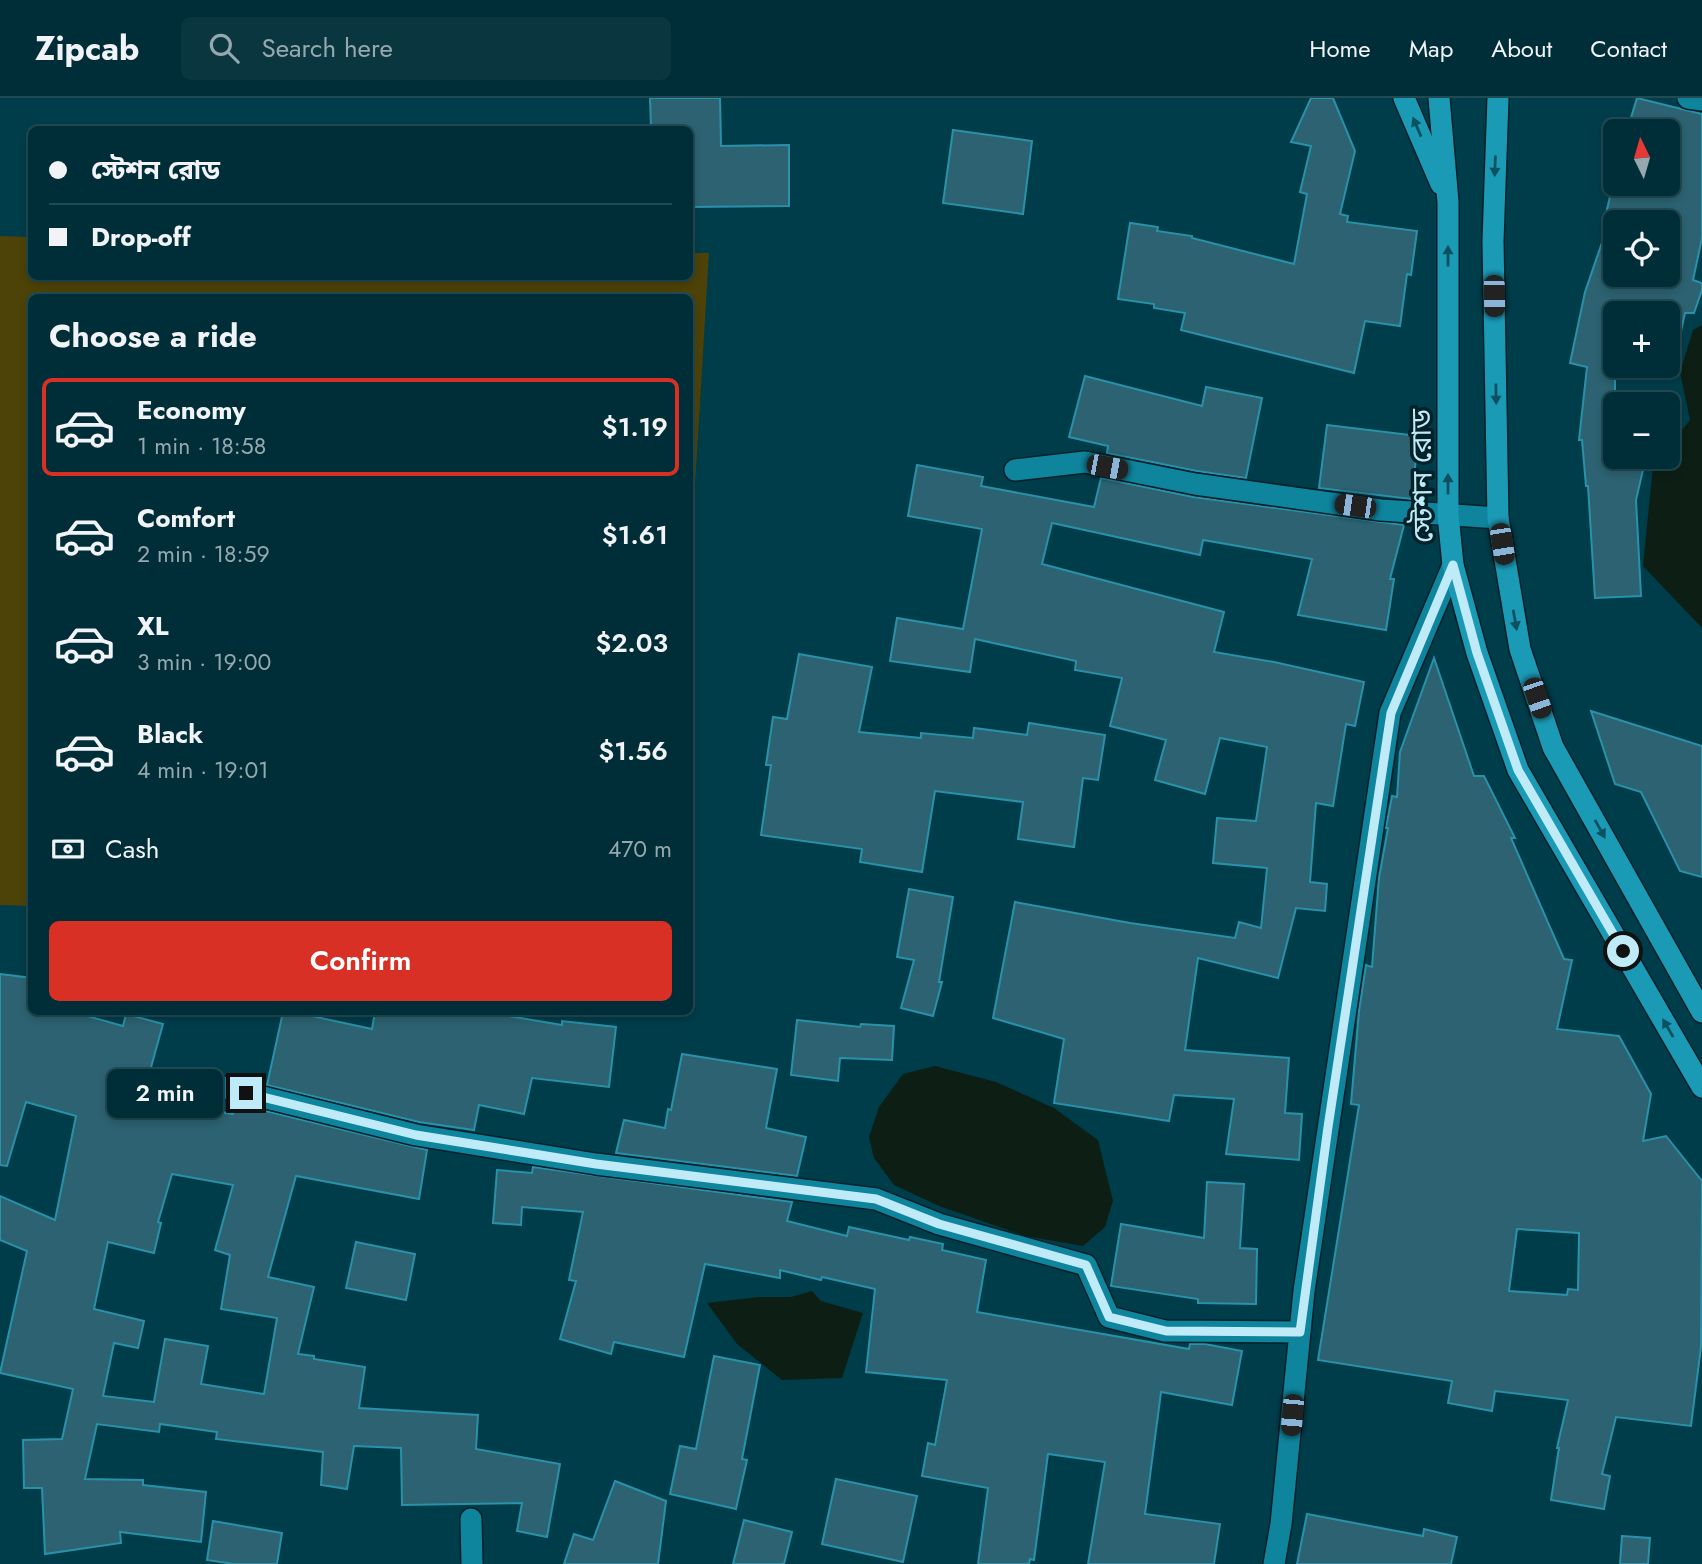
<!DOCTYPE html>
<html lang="en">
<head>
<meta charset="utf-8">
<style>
  :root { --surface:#002e38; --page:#0a3640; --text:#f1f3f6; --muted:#95a8ae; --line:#224a53; --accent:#d93025 }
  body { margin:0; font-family:Jost,"Noto Sans Bengali",sans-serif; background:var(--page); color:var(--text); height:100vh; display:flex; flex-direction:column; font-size:26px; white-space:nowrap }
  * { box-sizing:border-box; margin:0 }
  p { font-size:23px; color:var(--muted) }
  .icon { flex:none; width:38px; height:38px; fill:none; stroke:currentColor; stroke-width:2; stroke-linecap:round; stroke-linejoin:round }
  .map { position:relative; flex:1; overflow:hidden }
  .side { position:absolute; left:28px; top:196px; width:665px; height:721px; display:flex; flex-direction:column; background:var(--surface); border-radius:10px; box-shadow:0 4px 10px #0003,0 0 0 2px var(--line) }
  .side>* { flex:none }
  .hud { position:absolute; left:28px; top:28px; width:665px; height:154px; border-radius:10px; box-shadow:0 4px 10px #0003,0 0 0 2px var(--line); display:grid; align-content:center; height:154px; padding:0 21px; background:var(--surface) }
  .needle { width:46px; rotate:355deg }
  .controls { position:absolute; left:1603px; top:21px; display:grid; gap:14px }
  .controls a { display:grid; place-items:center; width:77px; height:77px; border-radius:10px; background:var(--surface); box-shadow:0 4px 10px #0003,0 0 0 2px var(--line); font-size:35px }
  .end { position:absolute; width:32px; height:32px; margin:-16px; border:9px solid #bfebf9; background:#111; box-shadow:0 0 0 4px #111 }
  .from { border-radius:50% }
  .bubble { position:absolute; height:49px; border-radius:10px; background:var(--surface); box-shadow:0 4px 10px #0003,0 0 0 2px var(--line); font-size:23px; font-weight:600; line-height:49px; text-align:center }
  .car { position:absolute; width:21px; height:42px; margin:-21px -10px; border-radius:9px; box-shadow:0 0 5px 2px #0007; background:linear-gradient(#222 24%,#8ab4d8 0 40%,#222 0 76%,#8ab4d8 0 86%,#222 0) }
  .hud b { display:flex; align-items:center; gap:24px; height:66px; font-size:26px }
  .hud b+b { border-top:2px solid var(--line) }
  .hud i { width:18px; height:18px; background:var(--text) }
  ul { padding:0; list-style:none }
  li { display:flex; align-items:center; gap:21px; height:98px; margin:0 14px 10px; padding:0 7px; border:4px solid transparent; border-radius:10px }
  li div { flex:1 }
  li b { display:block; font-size:26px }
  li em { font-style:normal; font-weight:600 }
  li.active { border-color:var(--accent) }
  li>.icon { width:63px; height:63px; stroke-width:1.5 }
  h2 { padding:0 21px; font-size:32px; line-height:84px }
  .pay { display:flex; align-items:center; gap:18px; height:77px; padding:0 21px; font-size:26px }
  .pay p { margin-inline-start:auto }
  .cta { display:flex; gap:14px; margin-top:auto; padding:14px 21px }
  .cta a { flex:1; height:80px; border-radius:10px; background:var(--accent); color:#fff; font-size:28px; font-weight:600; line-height:80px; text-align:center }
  header { display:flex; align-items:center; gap:42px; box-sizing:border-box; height:98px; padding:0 35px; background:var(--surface); border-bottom:2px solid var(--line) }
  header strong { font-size:33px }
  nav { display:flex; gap:38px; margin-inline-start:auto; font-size:24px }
  .search { width:490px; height:63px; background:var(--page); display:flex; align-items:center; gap:18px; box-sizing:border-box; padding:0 24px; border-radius:10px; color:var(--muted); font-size:26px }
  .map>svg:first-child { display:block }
  .green { fill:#4d4208 }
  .water { fill:#0d1f15 }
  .building { fill:#2c6271; stroke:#2892ab; stroke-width:2; fill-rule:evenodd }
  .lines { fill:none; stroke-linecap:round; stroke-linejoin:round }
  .street-casing { stroke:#022129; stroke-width:24 }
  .primary-casing { stroke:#022129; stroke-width:24 }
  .street { stroke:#0e849d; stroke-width:21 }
  .primary { stroke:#1b9ab6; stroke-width:21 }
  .oneway { fill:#0c5161 }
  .route { stroke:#bfebf9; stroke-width:9 }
  .labels { text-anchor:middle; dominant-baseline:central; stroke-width:7; stroke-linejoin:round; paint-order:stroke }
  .street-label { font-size:28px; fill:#bfebf9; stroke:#022129 }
</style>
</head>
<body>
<header>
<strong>Zipcab</strong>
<div class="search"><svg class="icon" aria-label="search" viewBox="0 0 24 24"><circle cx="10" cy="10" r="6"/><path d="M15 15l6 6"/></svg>Search here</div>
<nav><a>Home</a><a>Map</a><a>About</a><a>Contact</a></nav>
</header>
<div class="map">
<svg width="1702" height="1466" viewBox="0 0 1702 1466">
  <rect width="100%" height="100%" fill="#003d4a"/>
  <path class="green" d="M0 138 31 139 32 178H690V155H709L690 471V200H32L31 808 0 807Z"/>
  <g class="water">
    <path d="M1702 227V530L1643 468 1653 368 1661 359H1668V350L1690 322 1680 274 1693 232Z"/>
    <path d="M935 968 996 984 1054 1010 1098 1042 1113 1103 1105 1129 1083 1148 1025 1138 939 1108 894 1087 874 1060 869 1039 879 1009 903 976Z"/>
    <path d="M812 1193 821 1203 863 1215 842 1280 782 1282 737 1246 707 1205 759 1199H791Z"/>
  </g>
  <g class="building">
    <path d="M650 0H720L721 48 789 47V108L690 109V32L651 29Z"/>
    <path d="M1311 0H1333L1355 53 1340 116 1348 118 1347 124 1417 133 1411 177 1407 176 1400 228 1365 223 1354 275 1181 232 1185 215 1154 210V206L1118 201 1130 125 1158 129 1157 133 1192 138V140L1294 166 1307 96 1300 94 1311 48 1291 44Z"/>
    <path d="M1637 0 1702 16V140L1693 182 1702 185V192L1694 215H1685L1679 242 1668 241V215H1615V359H1646L1636 402 1641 498 1595 500 1588 388H1586L1582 342H1579L1587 269 1570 265 1585 194 1609 124H1604L1613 86H1668V33H1627ZM1615 124H1668V177H1615Z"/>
    <path d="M953 32 1032 43 1023 116 943 105Z"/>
    <path d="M1085 278 1202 308 1206 289 1262 300 1246 380 1197 373 1107 355 1108 348 1069 339Z"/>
    <path d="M1327 327 1419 338 1411 401 1319 390Z"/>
    <path d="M917 367 983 379 981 388 1094 409 1101 380 1193 399 1404 427 1390 481H1394L1386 532 1298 517 1312 461 1203 442 1200 457 1052 425 1042 466 1224 514 1214 554 1274 564 1364 584 1355 628 1346 626 1333 708 1316 705 1310 784 1327 786 1325 813 1296 810 1278 880 1198 860 1185 952 1289 960 1285 1015 1302 1016 1299 1062 1226 1056 1234 1001 1174 997 1169 1023 1054 1005 1064 941 993 920 1015 804 1130 825 1235 840 1239 824 1261 830 1267 770 1213 765 1217 720 1256 723 1267 649 1220 640 1205 696 1155 682 1166 642 1110 628 1122 580 1075 572 1076 563 975 541 970 574 890 563 897 520 963 531 982 431 908 418Z"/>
    <path d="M799 556 872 569 859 634 921 640V635L973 640 974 630 1027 637 1029 625 1105 637 1098 682 1083 680 1074 749 1018 741 1023 704 935 693 922 774 860 764 862 751 761 737 771 667H766L773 619 787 621Z"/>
    <path d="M1434 560 1474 678H1484L1515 740H1511L1564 861 1572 862 1557 931 1619 938 1651 996 1643 1043 1666 1038 1702 1083 1701 1249 1691 1328 1616 1319 1602 1376 1610 1378 1604 1411 1551 1402 1559 1350H1557L1568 1302 1495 1293 1492 1313 1448 1305 1452 1283 1318 1262 1359 1007 1351 1006 1359 913 1366 867 1372 869 1379 780 1388 730H1386L1392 698 1397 699 1400 654ZM1517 1131 1579 1135 1578 1192 1568 1191 1567 1197 1509 1193Z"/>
    <path d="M1591 613 1702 648V779L1680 773 1641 694 1615 686Z"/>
    <path d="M909 791 953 799 939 884H942L933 918 901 910 914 862 897 859Z"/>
    <path d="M0 876 32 880V914H73L123 928 126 916 163 926 145 991 179 998 178 1006 233 1016 236 1006 427 1052 419 1101 296 1078 268 1179 314 1189 298 1256 314 1258V1261L365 1269 359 1310 478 1317 476 1351 560 1366 547 1439 517 1433 522 1405 402 1407 401 1350 354 1348 347 1391 321 1387 323 1354 216 1341 217 1334 160 1326 159 1334 97 1326 85 1381 143 1382V1387L206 1394 201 1444 120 1434 121 1445 45 1456 42 1390H24L23 1342 62 1341 73 1291 0 1275 27 1153 0 1142V1098L55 1122 76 1018 26 1004 7 1068 0 1067ZM172 1076 233 1087 215 1152 230 1157 221 1211 277 1220 264 1296 201 1286 208 1248 165 1241 154 1304 103 1298 114 1245 138 1250 144 1223 94 1211 108 1144 154 1155 161 1125 158 1124Z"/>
    <path d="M283 914H293L372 931 375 914H485L562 927V923L616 929 609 989 532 980 524 1016 479 1007 474 1032 419 1024 267 987Z"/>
    <path d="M797 922 860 929 861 926 894 928 892 962 840 960 838 983 791 977Z"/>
    <path d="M682 956 777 971 766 1030 806 1039 797 1078 616 1055 624 1022 665 1030 668 1011 671 1012Z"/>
    <path d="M533 1069 792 1104 787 1123 847 1138 849 1129 909 1142 910 1139 943 1146 942 1152 986 1162 977 1214 1189 1251 1190 1246H1205L1242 1253 1232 1307 1161 1294 1145 1416 1220 1426 1214 1466H1088L1105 1364 1048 1356 1034 1462 1030 1461 1029 1466H978L988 1390 922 1378 928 1345 935 1347 947 1282 866 1274 875 1191 822 1179 821 1182 780 1172V1180L705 1166 684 1259 614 1244 611 1256 560 1241 576 1183 569 1182 583 1114 522 1109 521 1127 493 1125 497 1072 532 1075Z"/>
    <path d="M1207 1084 1244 1086 1240 1150 1257 1151 1256 1206 1198 1205V1201L1111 1188 1121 1126 1204 1140Z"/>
    <path d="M356 1144 415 1156 406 1202 346 1190Z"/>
    <path d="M714 1258 760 1267 742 1361 747 1362 736 1411 670 1396 680 1348 696 1351Z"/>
    <path d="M836 1381 917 1398 903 1464 822 1446Z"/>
    <path d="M615 1383 666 1403 658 1466H564L574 1436 593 1442Z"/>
    <path d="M1307 1416 1423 1438 1424 1431 1457 1439 1451 1466H1297Z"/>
    <path d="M744 1422 792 1434 784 1466H733Z"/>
    <path d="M213 1423 282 1435 277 1466H234L207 1462Z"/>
    <path d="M1622 1438 1650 1440 1648 1466H1620Z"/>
  </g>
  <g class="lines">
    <defs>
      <g id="street">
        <path d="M1688 0 1702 2"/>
        <path d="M1015 372 1085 364 1195 386 1381 412 1498 420"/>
        <path d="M222 989 416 1037 596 1066 876 1101 939 1126 1086 1167 1109 1219 1165 1233 1300 1234"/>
        <path d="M471 1421 472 1466"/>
        <path d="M1274 1466 1281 1426 1304 1193 1390 615 1453 467"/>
      </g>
      <g id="primary">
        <path d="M1404 0 1441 86"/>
        <path d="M1439 0 1448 104V417L1453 467 1477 555 1518 672 1702 989"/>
        <path d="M1498 0 1493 143 1498 420 1520 551 1553 649 1702 914"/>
      </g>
    </defs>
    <use href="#street" class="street-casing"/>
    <use href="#primary" class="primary-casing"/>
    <use href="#street" class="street"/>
    <use href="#primary" class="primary"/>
  </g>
  <defs><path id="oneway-solid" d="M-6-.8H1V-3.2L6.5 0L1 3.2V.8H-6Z" transform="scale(1.75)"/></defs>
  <g class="oneway">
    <use href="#oneway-solid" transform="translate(1417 29) rotate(-113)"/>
    <use href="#oneway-solid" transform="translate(1495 68) rotate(92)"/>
    <use href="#oneway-solid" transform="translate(1448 158) rotate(-90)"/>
    <use href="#oneway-solid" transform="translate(1496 296) rotate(89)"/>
    <use href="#oneway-solid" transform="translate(1448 386) rotate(-90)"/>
    <use href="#oneway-solid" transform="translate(1515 522) rotate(80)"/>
    <use href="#oneway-solid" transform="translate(1600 731) rotate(61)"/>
    <use href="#oneway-solid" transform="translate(1668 930) rotate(-120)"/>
  </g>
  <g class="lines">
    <path class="route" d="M246 995 416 1037 596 1066 876 1101 939 1126 1086 1167 1109 1219 1166 1233 1300 1234 1328 1029 1391 615 1453 467 1477 555 1518 672 1623 853"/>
  </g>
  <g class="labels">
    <g class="street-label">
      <text transform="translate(1422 378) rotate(-91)">স্টেশন রোড</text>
    </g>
  </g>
</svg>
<div class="controls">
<a><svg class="needle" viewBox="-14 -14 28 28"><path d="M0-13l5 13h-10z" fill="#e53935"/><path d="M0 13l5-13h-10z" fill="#95a8ae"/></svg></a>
<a><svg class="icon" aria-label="locate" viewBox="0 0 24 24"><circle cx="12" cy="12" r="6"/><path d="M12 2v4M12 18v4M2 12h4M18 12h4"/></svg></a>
<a>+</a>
<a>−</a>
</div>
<i class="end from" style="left:1623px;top:853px"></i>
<i class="end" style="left:246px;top:995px"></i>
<div class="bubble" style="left:107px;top:971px;width:116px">2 min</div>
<i class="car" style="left:1494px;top:198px;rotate:179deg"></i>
<i class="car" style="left:1107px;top:369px;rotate:101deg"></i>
<i class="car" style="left:1355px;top:408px;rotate:278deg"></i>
<i class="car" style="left:1502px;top:446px;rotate:171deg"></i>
<i class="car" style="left:1537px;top:600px;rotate:161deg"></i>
<i class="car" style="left:1292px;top:1317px;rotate:185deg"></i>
<div class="hud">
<b><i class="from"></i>স্টেশন রোড</b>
<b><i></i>Drop-off</b>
</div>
<section class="side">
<h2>Choose a ride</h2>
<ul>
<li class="active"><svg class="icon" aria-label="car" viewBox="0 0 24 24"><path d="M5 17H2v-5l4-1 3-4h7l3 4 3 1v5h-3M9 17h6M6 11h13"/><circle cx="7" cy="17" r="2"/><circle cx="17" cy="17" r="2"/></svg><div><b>Economy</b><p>1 min · 18:58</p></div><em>$1.19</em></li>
<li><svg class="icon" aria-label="car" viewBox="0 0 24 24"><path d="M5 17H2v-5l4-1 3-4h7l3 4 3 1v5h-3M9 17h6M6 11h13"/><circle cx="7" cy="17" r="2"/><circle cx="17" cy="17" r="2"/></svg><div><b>Comfort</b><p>2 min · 18:59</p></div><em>$1.61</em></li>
<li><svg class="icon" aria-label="car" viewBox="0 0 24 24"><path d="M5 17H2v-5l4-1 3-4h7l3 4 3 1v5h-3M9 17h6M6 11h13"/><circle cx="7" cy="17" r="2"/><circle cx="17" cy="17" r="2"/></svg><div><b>XL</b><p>3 min · 19:00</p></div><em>$2.03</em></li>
<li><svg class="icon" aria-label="car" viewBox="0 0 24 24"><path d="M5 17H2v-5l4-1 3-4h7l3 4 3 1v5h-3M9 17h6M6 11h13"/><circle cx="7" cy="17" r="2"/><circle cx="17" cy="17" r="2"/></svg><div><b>Black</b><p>4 min · 19:01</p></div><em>$1.56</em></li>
</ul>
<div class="pay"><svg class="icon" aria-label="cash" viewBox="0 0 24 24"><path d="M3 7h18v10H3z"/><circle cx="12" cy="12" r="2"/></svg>Cash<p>470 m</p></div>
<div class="cta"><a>Confirm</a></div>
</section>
</div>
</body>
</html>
